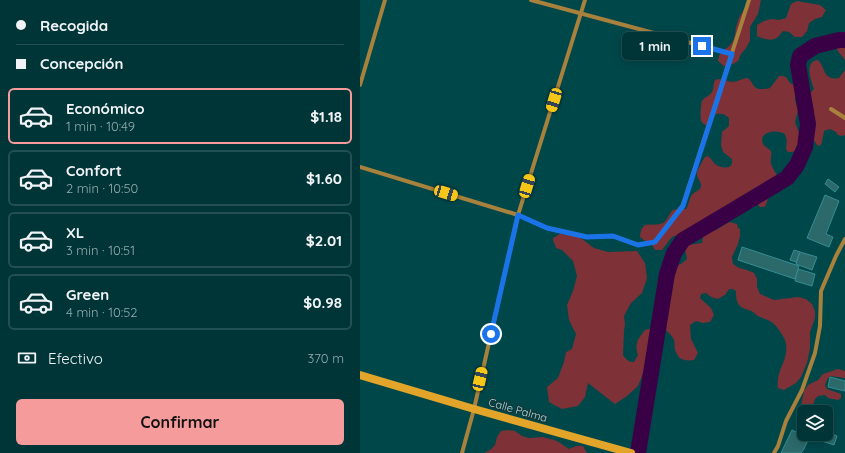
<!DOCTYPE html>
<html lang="es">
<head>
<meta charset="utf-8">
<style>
  :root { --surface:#003538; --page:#0a3d40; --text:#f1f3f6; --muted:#95abae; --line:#225053; --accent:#f59b9c }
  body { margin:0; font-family:Quicksand,sans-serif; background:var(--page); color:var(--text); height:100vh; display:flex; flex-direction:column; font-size:15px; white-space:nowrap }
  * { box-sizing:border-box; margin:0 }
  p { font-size:13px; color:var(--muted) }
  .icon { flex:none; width:22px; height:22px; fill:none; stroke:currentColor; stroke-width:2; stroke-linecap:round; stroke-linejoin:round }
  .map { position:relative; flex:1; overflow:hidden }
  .side { display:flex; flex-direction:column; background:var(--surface); width:360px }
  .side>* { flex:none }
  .hud { display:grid; align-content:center; height:88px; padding:0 16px; background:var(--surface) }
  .fabs { position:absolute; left:437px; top:405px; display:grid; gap:8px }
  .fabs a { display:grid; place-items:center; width:36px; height:36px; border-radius:6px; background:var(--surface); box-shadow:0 2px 10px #0003,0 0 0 1px var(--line); font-size:20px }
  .end { position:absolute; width:18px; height:18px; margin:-9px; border:5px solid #1a73e8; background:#fff; box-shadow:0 0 0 2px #fff }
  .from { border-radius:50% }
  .bubble { position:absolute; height:28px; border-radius:6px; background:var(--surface); box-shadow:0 2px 10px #0003,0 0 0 1px var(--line); font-size:13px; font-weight:700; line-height:28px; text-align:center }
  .car { position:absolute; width:12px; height:24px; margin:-12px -6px; border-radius:5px; box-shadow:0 0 3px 1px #0007; background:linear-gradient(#f5c518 24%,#345 0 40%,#f5c518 0 76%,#345 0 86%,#f5c518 0) }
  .hud b { display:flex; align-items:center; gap:14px; height:38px; font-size:15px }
  .hud b+b { border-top:1px solid var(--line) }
  .hud i { width:10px; height:10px; background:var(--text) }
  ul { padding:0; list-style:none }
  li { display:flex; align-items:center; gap:12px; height:56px; margin:0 8px 6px; padding:0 8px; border:2px solid var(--line); border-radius:6px }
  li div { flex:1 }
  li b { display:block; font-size:15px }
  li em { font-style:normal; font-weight:700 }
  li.current { border-color:var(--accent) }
  li>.icon { width:36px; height:36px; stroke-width:1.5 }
  .pay { display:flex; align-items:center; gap:10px; height:44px; padding:0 16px; font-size:15px }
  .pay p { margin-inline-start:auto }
  .action { display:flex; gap:8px; margin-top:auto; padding:8px 16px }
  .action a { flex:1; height:46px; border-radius:6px; background:var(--accent); color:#111; font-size:16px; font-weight:700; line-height:46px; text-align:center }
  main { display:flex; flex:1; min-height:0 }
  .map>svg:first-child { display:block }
  .green { fill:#7e3237 }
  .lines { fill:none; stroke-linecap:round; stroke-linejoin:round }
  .river { stroke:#390046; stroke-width:16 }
  .building { fill:#2b696b; stroke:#348d91 }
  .street { stroke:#a8813d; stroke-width:4 }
  .secondary { stroke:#e3a529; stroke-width:8 }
  .route { stroke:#1a73e8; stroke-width:5 }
  .labels { text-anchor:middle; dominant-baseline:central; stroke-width:3; stroke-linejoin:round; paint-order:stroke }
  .street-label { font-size:11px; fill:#acdfe1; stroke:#15393b }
</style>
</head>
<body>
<main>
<section class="side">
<div class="hud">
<b><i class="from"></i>Recogida</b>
<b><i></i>Concepción</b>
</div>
<ul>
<li class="current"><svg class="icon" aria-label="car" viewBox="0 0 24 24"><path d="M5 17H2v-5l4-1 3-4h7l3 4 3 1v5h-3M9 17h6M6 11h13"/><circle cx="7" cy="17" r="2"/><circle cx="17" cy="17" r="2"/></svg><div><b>Económico</b><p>1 min · 10:49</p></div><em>$1.18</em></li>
<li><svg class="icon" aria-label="car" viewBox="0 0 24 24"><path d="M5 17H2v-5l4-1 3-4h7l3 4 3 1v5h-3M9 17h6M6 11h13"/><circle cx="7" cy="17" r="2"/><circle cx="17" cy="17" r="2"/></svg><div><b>Confort</b><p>2 min · 10:50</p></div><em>$1.60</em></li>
<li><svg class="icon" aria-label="car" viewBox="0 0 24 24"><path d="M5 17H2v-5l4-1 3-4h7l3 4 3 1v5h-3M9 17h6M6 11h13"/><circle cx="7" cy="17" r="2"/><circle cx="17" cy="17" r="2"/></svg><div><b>XL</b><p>3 min · 10:51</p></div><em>$2.01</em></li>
<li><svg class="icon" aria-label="car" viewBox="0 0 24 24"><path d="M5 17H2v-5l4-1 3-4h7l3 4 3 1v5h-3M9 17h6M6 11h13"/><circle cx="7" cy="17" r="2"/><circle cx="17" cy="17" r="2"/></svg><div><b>Green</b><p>4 min · 10:52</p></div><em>$0.98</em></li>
</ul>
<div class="pay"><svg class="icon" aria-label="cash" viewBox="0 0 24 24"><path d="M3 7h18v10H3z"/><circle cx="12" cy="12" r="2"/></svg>Efectivo<p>370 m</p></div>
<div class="action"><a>Confirmar</a></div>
</section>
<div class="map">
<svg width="485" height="453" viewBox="0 0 485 453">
  <rect width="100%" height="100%" fill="#00474a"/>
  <g class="green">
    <path d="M390 0H401L398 14 390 27V41L386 48 381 54 378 61 371 65 364 66 358 61C360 49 365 51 371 44 377 36 374 32 377 24 379 15 385 9 390 2Z"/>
    <path d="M437 1 460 5 466 10 462 17 455 19 449 23 447 31 442 37H435L429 32 423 31C421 33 420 35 418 37 412 42 404 39 397 36V25L404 21 411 19 419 20 426 18 431 4Z"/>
    <path d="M485 36V60L477 50 479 43Z"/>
    <path d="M458 60C466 68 463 81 479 78L485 70V135L482 136 478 135 476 132 470 129 464 131 462 142 460 146 457 145 453 139 452 126 446 121 445 118 448 111 446 101 448 98V94L451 92 454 89C451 80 444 61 458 60Z"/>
    <path d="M419 76H422L426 77 430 83 434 85 436 88 435 100 438 111 435 122 439 133 438 144 435 151 432 152H428L426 149 427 141 425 134C417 129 398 131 403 144 405 147 408 148 411 151 412 155 410 159 411 163 412 170 421 177 418 184 416 188 411 188 409 193 407 198 408 203 404 207H400L393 199H390L380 205 373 206 368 211 367 214 357 220 352 226 343 231 314 236 311 238 302 250H295L291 243H288L280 237C281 218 293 228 303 223 308 220 309 213 313 210 316 209 322 209 326 209 329 205 329 198 332 195 335 191 340 191 341 186 341 181 337 178 337 174 336 172 343 160 345 157L348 156C351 158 352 161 355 164 361 169 374 170 372 159L363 152 361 145 362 132 369 126V118C365 114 362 113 356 114L348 125C345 125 342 124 341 120 340 117 341 103 342 101 344 97 350 96 352 92 354 89 353 84 355 80 361 77 365 81 372 82 378 82 382 78 388 78 391 81 392 83 394 86 398 91 405 89 410 88Z"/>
    <path d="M369 222 377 224 378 228 380 229V236L378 244 372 257 373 264 379 268 387 270 394 273 397 279V287L400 294 414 300 438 297 446 299 452 304 455 311V318L450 332V348L447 363 441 377 436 383 424 390 418 388C415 369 431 360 425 340 422 334 416 324 410 321 406 319 402 318 398 316 396 315 394 312 391 311 387 309 383 309 380 306 376 302 376 296 376 291L373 289H369L365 295 358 299 351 297 346 293 341 294 340 298 351 308 354 315 350 322 343 323 336 321 330 325 331 339 338 353 334 360C327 361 319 361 316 352 314 349 315 344 314 340 312 335 307 331 303 328L302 314 300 307 303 298C298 291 297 287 298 279L304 275 311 273 314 266 321 264 327 259 325 249 327 245 342 243 343 236 349 232 356 230Z"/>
    <path d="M200 234 215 236 222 239 234 248 248 252 277 251 285 263 287 278 282 293 271 303 264 316 265 324 264 331 263 355 265 358 270 362H274L278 355C274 343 278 339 285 330L293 328 300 332 303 338V346L284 371 278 386 267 396 255 404 228 383 225 397 218 406 202 409 189 402 187 387 198 378 204 362 206 352 212 349 216 334 209 320 207 305 213 291 217 276 213 261 202 250 196 248 193 240V238Z"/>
    <path d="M478 369 485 371V378L471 376 468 378 465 385 467 389 481 394V398L478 400 468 398 465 395 458 396 455 399 454 402 451 409H448L441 406 444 391 448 385 458 380 463 374Z"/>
    <path d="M148 430 155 431 162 436 169 438 183 437 197 441 209 449 216 446H223L227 453H124L130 450 135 445 137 437 141 431Z"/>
  </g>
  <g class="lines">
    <path class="river" d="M278 453 307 274 314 253 323 240 427 178 437 165 445 147 448 124 438 65 440 56 455 46 479 40H485"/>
  </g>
  <g class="building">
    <path d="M468 179 479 187 475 192 465 184Z"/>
    <path d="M465 195 479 201 466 234 473 237 469 247 447 238Z"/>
    <path d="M382 247 439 266 435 279 378 260Z"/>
    <path d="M434 250 440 252 436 262 430 260Z"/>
    <path d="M440 252 457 257 452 270 436 264Z"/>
    <path d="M438 269 455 274 452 286 435 281Z"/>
    <path d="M470 377 485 381V391L468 387Z"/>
    <path d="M432 430 449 438 444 449 441 453H421Z"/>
    <path d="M466 432 477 436 474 445 447 436 448 434H466Z"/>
  </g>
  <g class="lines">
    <g class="street">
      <path d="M171 0 372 54"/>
      <path d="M0 85 25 0"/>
      <path d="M471 109 485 118"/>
      <path d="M0 167 158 215 187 228 227 237 253 236 278 245 295 242 323 205 389 0"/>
      <path d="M102 453 114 409 158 215 225 0"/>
      <path d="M414 453 418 446 426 421 442 390 455 353 460 326 461 291 476 256 485 239"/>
    </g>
    <path class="secondary" d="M0 375 114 409 271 453"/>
  </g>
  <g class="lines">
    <path class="route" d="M131 334 158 215 187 228 227 237 253 236 278 245 295 242 323 206 372 54 342 46"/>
  </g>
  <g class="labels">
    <g class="street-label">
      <text transform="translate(158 410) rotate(16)">Calle Palma</text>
    </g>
  </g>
</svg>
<div class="fabs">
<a><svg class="icon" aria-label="layers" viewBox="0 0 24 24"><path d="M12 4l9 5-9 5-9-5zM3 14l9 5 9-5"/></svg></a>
</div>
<i class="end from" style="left:131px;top:334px"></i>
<i class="end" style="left:342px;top:46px"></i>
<div class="bubble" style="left:262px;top:32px;width:66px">1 min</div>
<i class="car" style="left:194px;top:100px;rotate:197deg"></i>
<i class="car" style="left:167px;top:186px;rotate:17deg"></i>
<i class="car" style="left:86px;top:193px;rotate:107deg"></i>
<i class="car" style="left:120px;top:379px;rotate:13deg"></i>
</div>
</main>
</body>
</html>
